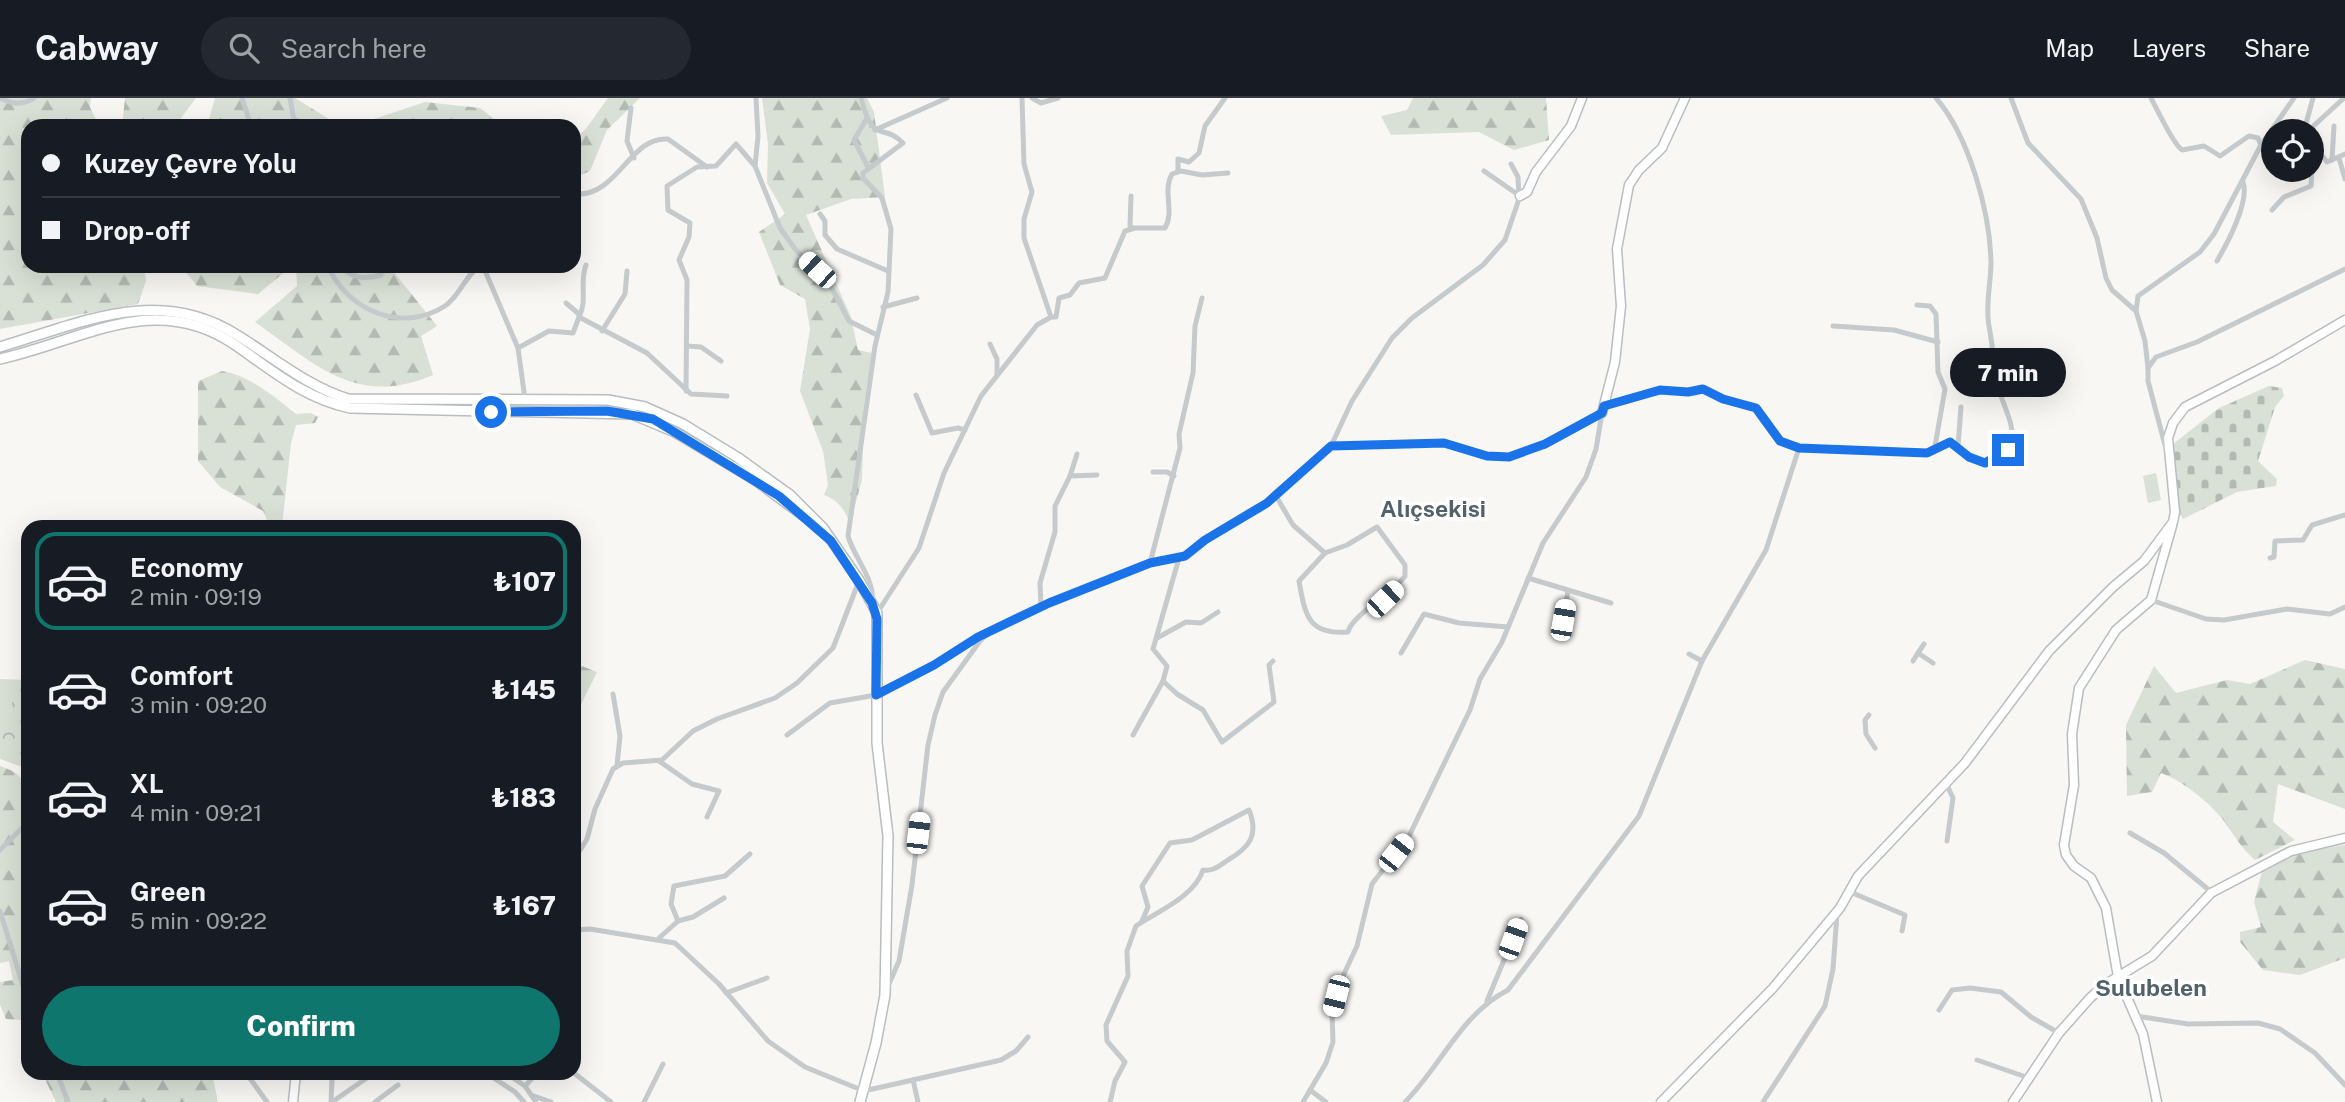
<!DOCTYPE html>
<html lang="en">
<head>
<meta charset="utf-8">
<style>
  :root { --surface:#171b24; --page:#242831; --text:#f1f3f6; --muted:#9ea1a6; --line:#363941; --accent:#0f766e }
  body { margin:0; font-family:"Public Sans",sans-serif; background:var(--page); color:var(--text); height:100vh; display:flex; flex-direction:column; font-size:26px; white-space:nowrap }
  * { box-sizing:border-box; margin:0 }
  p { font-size:23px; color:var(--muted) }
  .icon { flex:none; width:38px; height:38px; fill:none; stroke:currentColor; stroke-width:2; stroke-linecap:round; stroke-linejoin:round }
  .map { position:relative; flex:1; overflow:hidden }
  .drawer { position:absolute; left:21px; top:422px; width:560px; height:560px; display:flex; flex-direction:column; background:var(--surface); border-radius:21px; box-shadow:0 7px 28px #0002 }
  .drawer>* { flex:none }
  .top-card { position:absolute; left:21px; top:21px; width:560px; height:154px; border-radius:21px; box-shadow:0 7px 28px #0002; display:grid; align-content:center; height:154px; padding:0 21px; background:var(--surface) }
  .buttons { position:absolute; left:2261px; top:21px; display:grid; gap:14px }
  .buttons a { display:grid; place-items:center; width:63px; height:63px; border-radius:50%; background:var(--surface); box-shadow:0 7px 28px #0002; font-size:35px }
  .end { position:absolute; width:32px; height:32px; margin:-16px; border:9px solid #1a73e8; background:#fff; box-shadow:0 0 0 4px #fff }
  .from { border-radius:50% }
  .bubble { position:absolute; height:49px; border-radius:24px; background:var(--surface); box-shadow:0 7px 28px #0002; font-size:23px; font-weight:800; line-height:49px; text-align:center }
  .car { position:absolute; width:21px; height:42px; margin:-21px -10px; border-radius:9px; box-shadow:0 0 5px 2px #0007; background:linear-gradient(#fff 24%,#345 0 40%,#fff 0 76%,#345 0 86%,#fff 0) }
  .top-card b { display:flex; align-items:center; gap:24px; height:66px; font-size:26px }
  .top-card b+b { border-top:2px solid var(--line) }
  .top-card i { width:18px; height:18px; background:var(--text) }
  ul { padding:12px 0 0; list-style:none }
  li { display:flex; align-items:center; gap:21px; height:98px; margin:0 14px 10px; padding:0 7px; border:4px solid transparent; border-radius:21px }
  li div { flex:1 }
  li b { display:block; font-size:26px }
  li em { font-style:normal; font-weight:800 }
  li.current { border-color:var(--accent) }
  li>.icon { width:63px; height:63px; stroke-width:1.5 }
  .action { display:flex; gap:14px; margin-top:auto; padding:14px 21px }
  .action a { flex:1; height:80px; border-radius:42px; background:var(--accent); color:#fff; font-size:28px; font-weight:800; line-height:80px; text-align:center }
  header { display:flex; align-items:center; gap:42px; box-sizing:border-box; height:98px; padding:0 35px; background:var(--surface); border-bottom:2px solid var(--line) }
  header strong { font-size:33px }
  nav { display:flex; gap:38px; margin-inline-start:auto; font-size:24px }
  .search { width:490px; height:63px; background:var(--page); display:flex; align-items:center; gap:18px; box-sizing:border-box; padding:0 24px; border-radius:38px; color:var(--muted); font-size:26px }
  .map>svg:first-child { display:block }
  .forest { fill:url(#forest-firs) }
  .cemetery { fill:url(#cemetery-stones) }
  .park { fill:url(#park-crowns) }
  .pitch { fill:#d9e0d5 }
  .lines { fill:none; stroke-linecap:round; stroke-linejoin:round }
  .secondary-casing { stroke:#b7bdc1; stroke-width:11 }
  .primary-casing { stroke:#b8bdc0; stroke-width:12 }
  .street { stroke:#c5cacd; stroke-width:5 }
  .secondary { stroke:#fff; stroke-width:8 }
  .primary { stroke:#fff; stroke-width:9 }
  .route { stroke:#1a73e8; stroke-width:9 }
  .labels { text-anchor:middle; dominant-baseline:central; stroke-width:7; stroke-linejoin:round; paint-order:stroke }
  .neighbourhood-label { font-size:23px; font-weight:bold; fill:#52626c; stroke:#fff }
</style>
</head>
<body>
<header>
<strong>Cabway</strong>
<div class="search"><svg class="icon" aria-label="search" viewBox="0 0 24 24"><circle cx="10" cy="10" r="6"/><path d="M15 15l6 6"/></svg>Search here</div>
<nav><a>Map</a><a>Layers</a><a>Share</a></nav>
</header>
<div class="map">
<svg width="2345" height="1004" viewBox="0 0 2345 1004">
  <defs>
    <pattern id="forest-firs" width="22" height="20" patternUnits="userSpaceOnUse" patternTransform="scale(1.75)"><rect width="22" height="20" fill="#d9e0d5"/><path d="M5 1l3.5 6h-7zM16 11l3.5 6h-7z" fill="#b3bab2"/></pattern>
    <pattern id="cemetery-stones" width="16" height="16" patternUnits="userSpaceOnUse" patternTransform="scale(1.75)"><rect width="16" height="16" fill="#d9e0d5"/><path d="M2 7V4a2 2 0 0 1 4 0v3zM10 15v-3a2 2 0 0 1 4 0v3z" fill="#b3bab2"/></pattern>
    <pattern id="park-crowns" width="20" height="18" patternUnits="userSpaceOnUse" patternTransform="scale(1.75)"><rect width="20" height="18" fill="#d9e0d5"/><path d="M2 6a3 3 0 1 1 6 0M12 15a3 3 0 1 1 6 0" fill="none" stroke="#b3bab2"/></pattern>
  </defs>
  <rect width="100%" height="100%" fill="#f8f7f4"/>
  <g class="forest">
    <path d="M0 0H91L90 9 99 28H28V168H144L146 183 138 206 0 231Z"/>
    <path d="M125 0H196L175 28H122Z"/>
    <path d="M215 0H295L329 21 330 28H299L289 22 286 28H207Z"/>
    <path d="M608 0H640L607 32 590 73 574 80V40L585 32Z"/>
    <path d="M762 0H867L874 14 885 99 851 101 806 117 851 219 858 252 872 255 864 307 862 382 850 426C846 413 837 401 824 397L828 387 823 353 800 293 810 231 805 201 780 187 759 134 785 116 767 85 768 46Z"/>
    <path d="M1413 0H1546L1549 42 1514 52 1479 34 1391 37 1381 18 1407 12Z"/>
    <path d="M425 4 480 10 503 28H378L371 22Z"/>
    <path d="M181 168H292L258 196 197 188Z"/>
    <path d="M296 168H389L437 228 421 238 433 277C356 310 315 266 255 224L297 188Z"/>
    <path d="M222 273C250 278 274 298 296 316L311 315 318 319 315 325 296 327 291 345 282 429H270L263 413 220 389 198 363V283Z"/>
    <path d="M2305 562 2345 571V711L2278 686 2273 724 2295 742 2255 762C2242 751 2234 737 2224 723 2208 703 2184 684 2161 675L2152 694 2127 698 2126 627 2154 568 2176 595 2227 582 2250 586Z"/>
    <path d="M574 565 597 574 574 620Z"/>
    <path d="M0 668C17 674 23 678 28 695V935L23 922 6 921 0 907V884L13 882 9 863 0 865Z"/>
    <path d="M2345 747V860L2300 877 2263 872 2240 844V834L2261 829 2254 804 2262 773 2296 755Z"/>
    <path d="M42 975H212L218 1004H56Z"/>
  </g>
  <path class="cemetery" d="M2269 288 2282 290 2284 298 2275 309 2258 363 2277 381 2276 388 2237 394 2183 421 2178 413 2173 346 2219 310Z"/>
  <path class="park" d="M0 581 28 582V678L25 670 0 661Z"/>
  <g class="pitch">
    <path d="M2156 375 2161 402 2148 405 2143 378Z"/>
    <rect x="0" y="584" width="12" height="30"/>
  </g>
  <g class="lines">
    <defs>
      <g id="secondary">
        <path d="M1520 98 1527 94 1536 74 1571 28 1582 0"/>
        <path d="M1602 315 1615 264 1621 208 1617 151 1629 87 1639 72 1662 50 1685 0"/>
        <path d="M293 1004 296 975"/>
        <path d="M1661 1004 1773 890 1840 810 1858 778 1965 665 2049 553 2113 489 2144 463 2173 424 2175 414 2168 340 2173 325 2185 309 2275 263 2345 222"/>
        <path d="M2013 1004 2059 935 2090 900 2106 886 2152 858 2211 795 2291 753 2345 740"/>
        <path d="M2157 1004 2143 936 2118 879 2106 810 2091 780 2074 768 2066 757 2064 747 2074 687 2072 636 2079 590 2116 532 2151 502 2172 428"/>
      </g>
      <g id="primary">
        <path d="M0 249C81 225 158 187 237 237 274 260 307 288 348 301L608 302 645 309 683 326 737 359 790 397 823 430 859 482 877 515V645L888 738 885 897 876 945 860 1004"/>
        <path d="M0 261C82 243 154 192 234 246 273 273 304 300 350 310L632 316 675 334 754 381 804 418"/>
      </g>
    </defs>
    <use href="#secondary" class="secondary-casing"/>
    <use href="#primary" class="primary-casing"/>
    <g class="street">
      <path d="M0 0C12 6 22 8 34 0"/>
      <path d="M242 0 251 28"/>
      <path d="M290 0 295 28"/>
      <path d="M861 0C873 48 883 24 903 45L863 75V80L882 100 891 131 888 194 875 248 848 438C854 460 876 482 872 505"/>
      <path d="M1032 0 1041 5 1058 0"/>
      <path d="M2011 0 2028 45 2081 101 2097 140 2106 180 2112 192 2136 213"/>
      <path d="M2151 0C2158 13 2173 46 2182 52L2204 48 2220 58 2249 38 2258 40 2261 47"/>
      <path d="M631 10 627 43 634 60"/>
      <path d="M867 20 854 42 868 69"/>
      <path d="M875 32 947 0"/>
      <path d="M2304 33 2313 0"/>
      <path d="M2308 33 2344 0"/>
      <path d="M2312 44 2327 64 2345 56"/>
      <path d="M2339 60 2345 81"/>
      <path d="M2332 62 2334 28"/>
      <path d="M1511 66 1518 79 1519 98"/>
      <path d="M755 68 758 38 756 0"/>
      <path d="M1178 74V61L1189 64 1199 55 1205 28 1225 0"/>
      <path d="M574 96C618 100 629 38 668 41L707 69"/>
      <path d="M1131 98 1130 128 1133 130"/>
      <path d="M2272 112 2284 99 2311 88 2312 72"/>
      <path d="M820 116 825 123V137L837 151 888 173"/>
      <path d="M2217 163C2227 146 2250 103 2243 84"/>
      <path d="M328 168C347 212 401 236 445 208 460 198 466 176 480 168"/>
      <path d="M339 168C353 180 363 182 381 177L382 168"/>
      <path d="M483 168 518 250 525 301"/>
      <path d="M566 205 580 217"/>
      <path d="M1917 207 1930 208 1936 216 1938 274 1945 291 1934 354"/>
      <path d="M883 209 917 200"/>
      <path d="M579 219C588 202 579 184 586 167"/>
      <path d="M1051 219H1056L1059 200 1070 197 1079 185 1105 180 1125 133 1135 130H1165C1175 113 1162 93 1172 76L1181 73 1202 77 1228 75"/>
      <path d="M1833 228 1894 232 1938 244"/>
      <path d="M602 233 625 196 627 173"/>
      <path d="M990 246 997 261V276"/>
      <path d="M687 248 701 249 721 263"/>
      <path d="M518 250 549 233 573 235 579 219 647 255 691 296 727 298"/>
      <path d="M2148 270 2145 243 2136 213 2138 198 2200 154 2214 136 2261 47 2294 0"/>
      <path d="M686 293 687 182 679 162 689 139 690 125 668 112 667 88 697 69 716 68 736 46 755 68 780 130 795 151 829 185 849 223 877 237"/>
      <path d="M916 297 932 335 958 330 965 332"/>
      <path d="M1604 308 1660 292 1688 294 1703 291 1732 305 1756 310 1780 343 1799 350 1927 355 1950 344 1969 359 1985 365C1995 363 2011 354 2012 342 2014 324 2003 308 1999 291 1994 271 1993 249 1989 228 1985 208 1991 185 1991 164 1990 114 1969 38 1936 0"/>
      <path d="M1331 348 1352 303 1392 240 1412 220 1483 167 1505 142 1520 98 1484 73"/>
      <path d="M1958 348 1961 309"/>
      <path d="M2166 351 2148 283V270L2156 259 2197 244 2345 171"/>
      <path d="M1153 374H1167L1174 378"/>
      <path d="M1070 378 1077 356"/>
      <path d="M1276 398 1293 427 1325 455"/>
      <path d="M1377 429 1405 467V478C1392 496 1352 517 1348 534 1308 537 1305 517 1299 483L1325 455 1347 447Z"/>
      <path d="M1179 460 1153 551 1167 568 1163 583 1177 596 1203 612 1222 644 1274 604 1269 567 1273 563"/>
      <path d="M2270 460 2274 459 2275 443 2303 442 2312 427 2345 417"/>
      <path d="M1150 465 1180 350 1179 336 1193 275 1195 228 1202 200"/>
      <path d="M1528 480 1611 505"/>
      <path d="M2151 502 2206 521 2224 522 2287 511 2330 516 2345 509"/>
      <path d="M1041 509 1040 485 1055 434V408L1070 378 1097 377"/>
      <path d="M877 515 919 450 944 375 981 298 1037 227 1051 219 1024 140V121L1032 94 1024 66 1022 0"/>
      <path d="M1563 522 1568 493"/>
      <path d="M1157 540 1186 524 1201 525 1218 514"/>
      <path d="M1401 555 1424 516 1459 525 1508 529"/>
      <path d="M1918 555 1924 546"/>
      <path d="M1689 556 1702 563"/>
      <path d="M1913 563 1918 555 1933 565"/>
      <path d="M613 596 620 638 617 667"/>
      <path d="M1869 617 1865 622 1866 636 1875 650"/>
      <path d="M787 637 830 605 876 597 934 567 985 535"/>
      <path d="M1133 637 1163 583"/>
      <path d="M659 663 692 686 719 693 707 719"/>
      <path d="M1946 685 1953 700 1947 743"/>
      <path d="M2130 735 2164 755 2209 792"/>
      <path d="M0 752 23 729"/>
      <path d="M574 762 587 741 595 711 613 671 623 665 662 662 693 633 717 621 775 600 797 585 833 550 859 483"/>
      <path d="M1848 793 1905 817 1902 833"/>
      <path d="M0 813 28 904"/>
      <path d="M678 823 693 819 724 800"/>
      <path d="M574 832 590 831 675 845 719 886 768 943 805 969 864 993 1001 962 1016 953 1028 939"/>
      <path d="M659 840 678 823 671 806 674 788 725 778 750 756"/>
      <path d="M886 893 899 863 912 787 928 647 935 617 943 594 980 543 991 533 1050 505 1150 465 1185 458 1205 442 1267 405 1331 348 1444 345 1487 358 1509 359 1545 346 1602 315"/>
      <path d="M726 895 767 880"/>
      <path d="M1487 903 1521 821"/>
      <path d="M1939 912 1952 892 1970 890 2001 894 2031 919 2059 935"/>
      <path d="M2136 918 2188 926 2258 925 2280 931 2315 955 2345 987"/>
      <path d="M1977 962 2029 980"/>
      <path d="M57 975 68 1004"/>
      <path d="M246 975 267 1004"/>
      <path d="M486 975 515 994 524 1004"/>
      <path d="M506 975 525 988 536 1004"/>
      <path d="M574 975 611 1004"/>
      <path d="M913 982 918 1004"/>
      <path d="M525 988 537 975"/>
      <path d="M1310 992 1326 1004"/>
      <path d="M534 998 551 1004"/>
      <path d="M331 1004 332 981 340 975"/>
      <path d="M332 1004 374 975"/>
      <path d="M375 1004 398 987"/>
      <path d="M644 1004 663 966"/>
      <path d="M1110 1004 1115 983 1125 964 1107 943 1106 927 1128 878 1127 853 1136 828C1158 813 1194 799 1203 772 1213 774 1220 767 1228 762 1250 749 1259 737 1249 712L1192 742 1170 745 1142 788 1148 809 1142 823"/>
      <path d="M1303 1004 1326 965 1333 944 1332 914 1343 878 1357 848 1372 786 1409 738 1470 612 1480 581 1502 544 1543 445 1586 379 1596 351 1602 315"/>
      <path d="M1405 1004C1441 968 1461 916 1508 892L1639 718 1702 563 1766 452 1799 350"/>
      <path d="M1763 1004 1825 908 1833 871 1837 816"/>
    </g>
    <use href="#secondary" class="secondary"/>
    <use href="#primary" class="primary"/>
  </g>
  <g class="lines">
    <path class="route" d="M491 314 607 313 653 321 779 398 831 443 872 505 877 521 876 597 934 567 978 539 1049 505 1150 465 1185 458 1205 442 1267 405 1331 348 1444 345 1487 358 1509 359 1545 346 1602 315 1604 308 1660 292 1688 294 1703 291 1723 301 1756 310 1780 343 1799 350 1927 355 1950 344 1969 359 1985 365 2008 352"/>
  </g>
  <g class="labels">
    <g class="neighbourhood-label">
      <text x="1433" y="410">Alıçsekisi</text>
      <text x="2151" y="889">Sulubelen</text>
    </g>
  </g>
</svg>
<div class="buttons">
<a><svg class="icon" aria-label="locate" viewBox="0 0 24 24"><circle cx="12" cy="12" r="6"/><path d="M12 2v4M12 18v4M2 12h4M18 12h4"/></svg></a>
</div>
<i class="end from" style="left:491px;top:314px"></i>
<i class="end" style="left:2008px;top:352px"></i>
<div class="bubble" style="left:1950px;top:250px;width:116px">7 min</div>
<i class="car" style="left:817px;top:172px;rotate:313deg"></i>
<i class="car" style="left:1385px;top:501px;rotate:46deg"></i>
<i class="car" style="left:1563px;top:522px;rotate:10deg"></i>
<i class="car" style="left:918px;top:735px;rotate:7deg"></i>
<i class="car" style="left:1396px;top:755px;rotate:38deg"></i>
<i class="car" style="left:1513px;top:841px;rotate:20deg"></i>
<i class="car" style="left:1336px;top:898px;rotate:194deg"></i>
<div class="top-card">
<b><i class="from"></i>Kuzey Çevre Yolu</b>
<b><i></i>Drop-off</b>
</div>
<section class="drawer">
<ul>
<li class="current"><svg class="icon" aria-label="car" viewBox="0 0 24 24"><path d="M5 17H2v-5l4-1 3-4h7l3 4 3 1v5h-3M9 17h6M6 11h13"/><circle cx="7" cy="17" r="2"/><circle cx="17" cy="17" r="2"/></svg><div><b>Economy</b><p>2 min · 09:19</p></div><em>₺107</em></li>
<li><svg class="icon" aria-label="car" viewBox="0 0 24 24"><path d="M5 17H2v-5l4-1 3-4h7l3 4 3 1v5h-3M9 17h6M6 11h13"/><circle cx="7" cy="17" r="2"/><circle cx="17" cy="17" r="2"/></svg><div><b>Comfort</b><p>3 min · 09:20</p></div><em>₺145</em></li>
<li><svg class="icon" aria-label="car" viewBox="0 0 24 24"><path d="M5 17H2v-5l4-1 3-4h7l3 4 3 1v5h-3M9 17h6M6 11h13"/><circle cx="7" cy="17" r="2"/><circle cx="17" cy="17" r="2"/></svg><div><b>XL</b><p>4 min · 09:21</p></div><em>₺183</em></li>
<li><svg class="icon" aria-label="car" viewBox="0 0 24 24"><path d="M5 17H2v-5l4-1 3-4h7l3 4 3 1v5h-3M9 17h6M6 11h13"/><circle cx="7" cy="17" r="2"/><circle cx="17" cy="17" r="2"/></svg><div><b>Green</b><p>5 min · 09:22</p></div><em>₺167</em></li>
</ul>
<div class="action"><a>Confirm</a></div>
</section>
</div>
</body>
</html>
